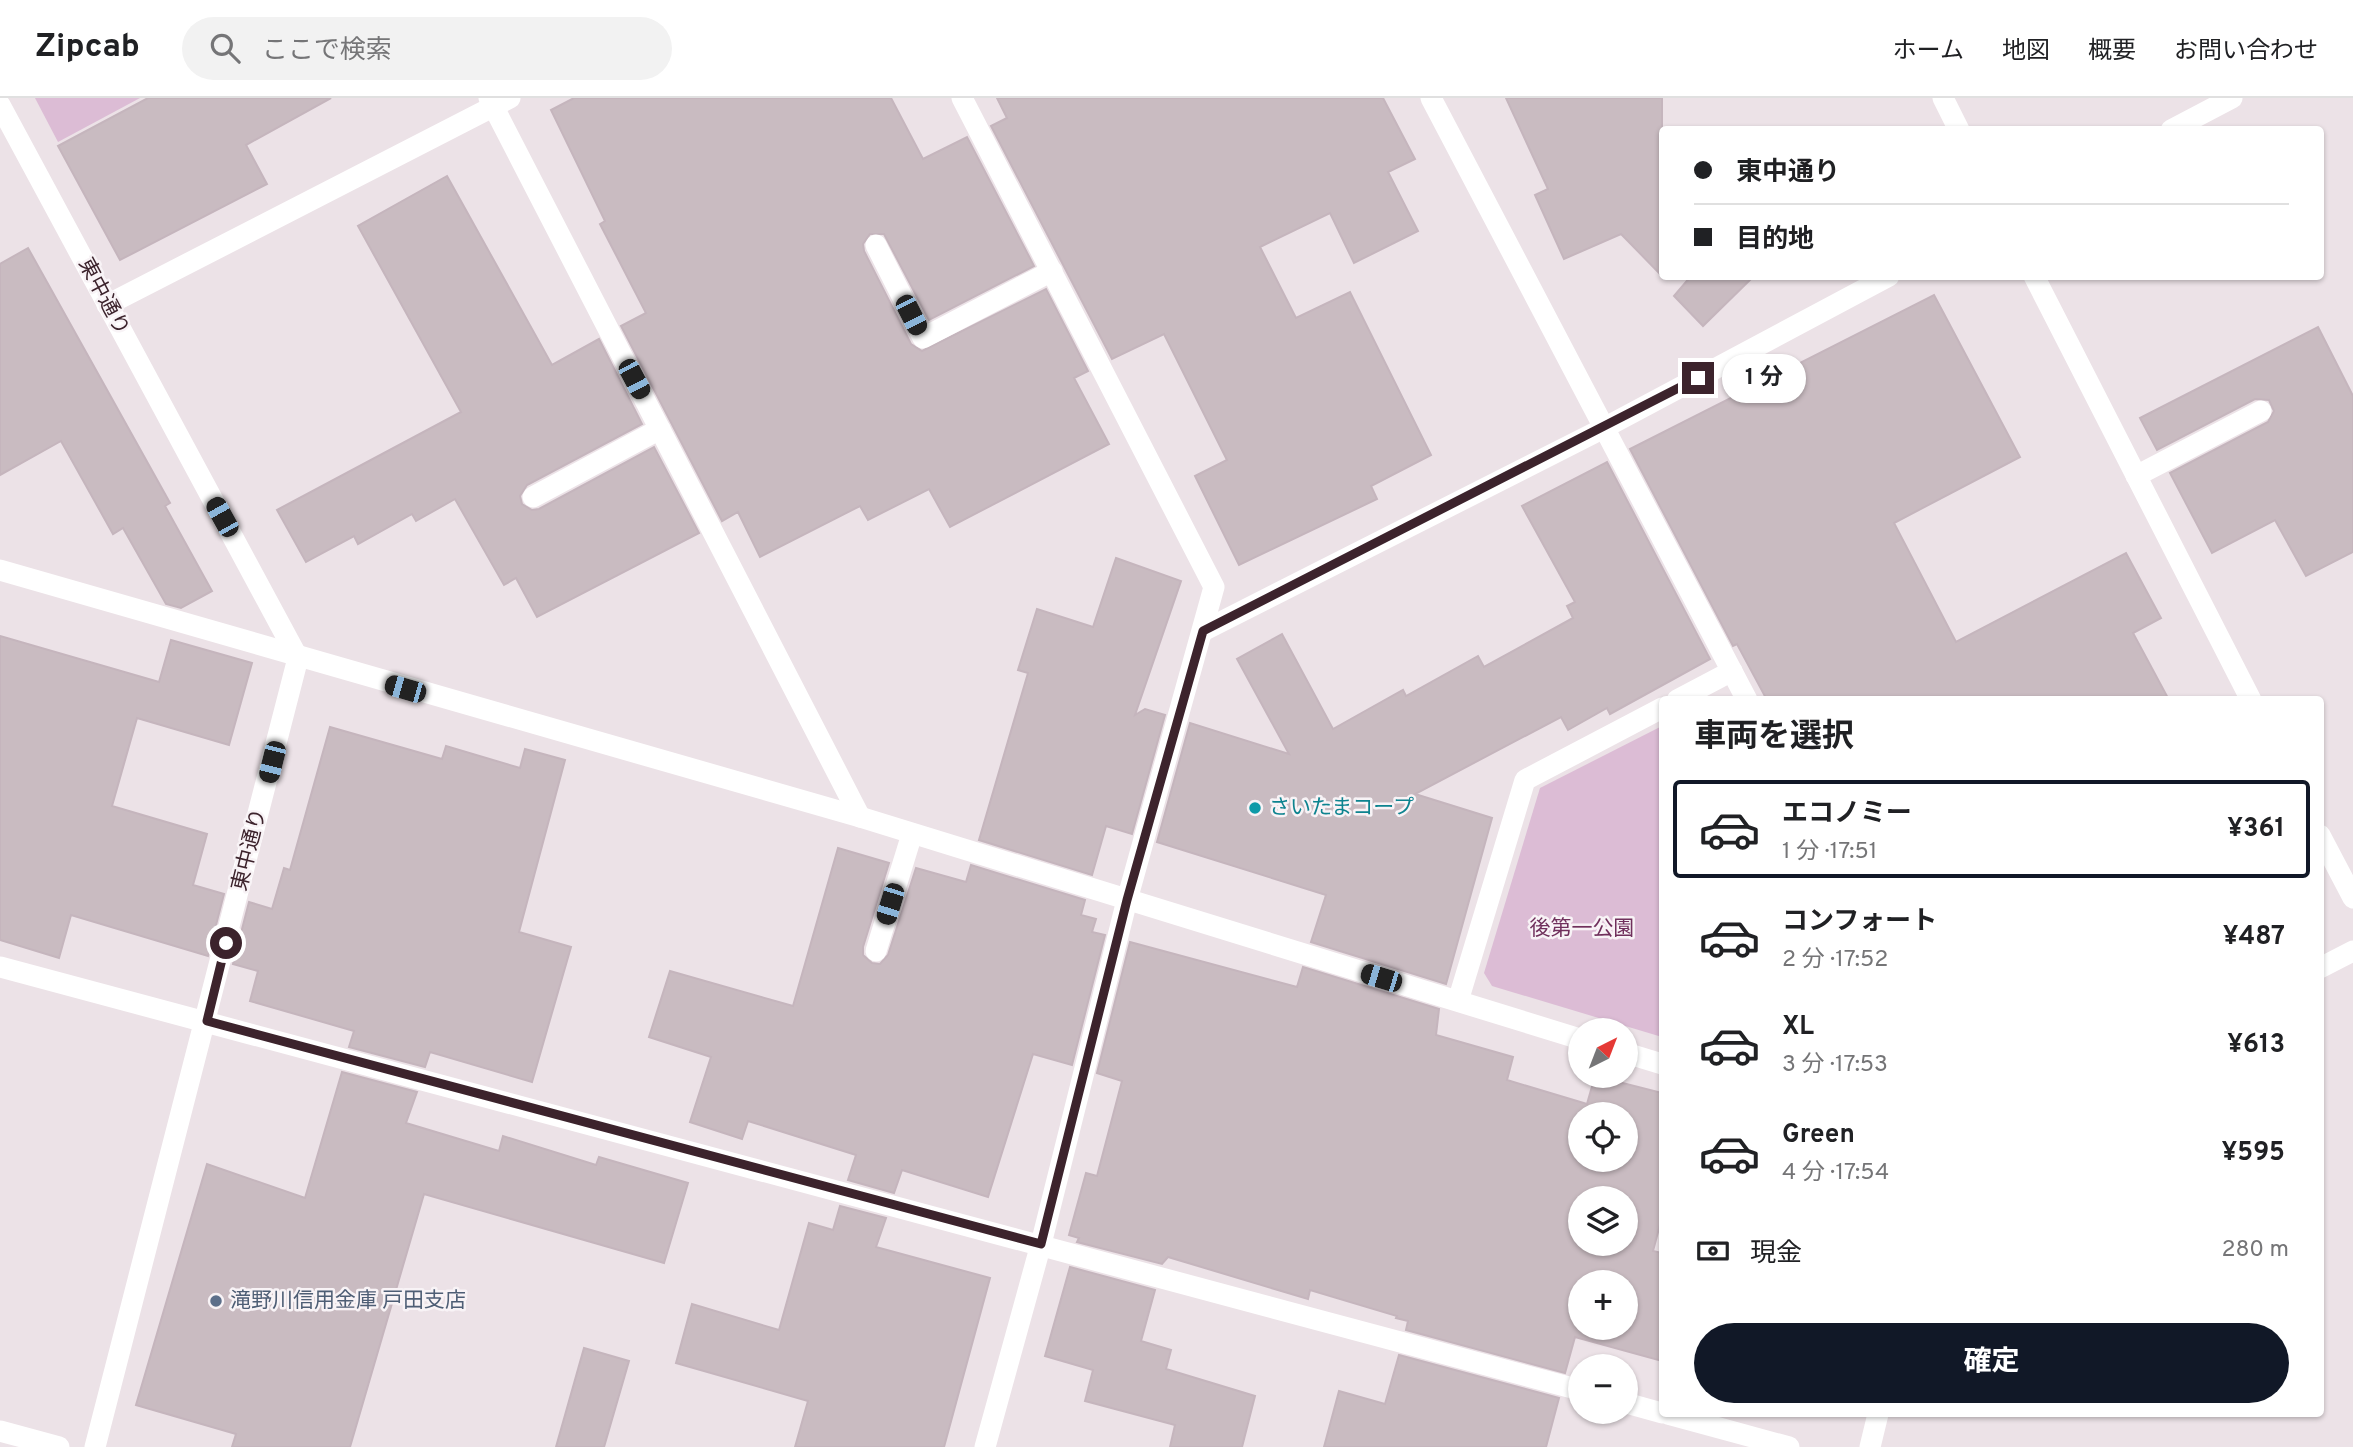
<!DOCTYPE html>
<html lang="ja">
<head>
<meta charset="utf-8">
<style>
  :root { --surface:#fff; --page:#f2f2f2; --text:#202124; --muted:#757577; --line:#e0e0e0; --accent:#111827 }
  body { margin:0; font-family:Overpass,"Noto Sans JP",sans-serif; background:var(--page); color:var(--text); height:100vh; display:flex; flex-direction:column; font-size:26px; white-space:nowrap }
  * { box-sizing:border-box; margin:0 }
  p { font-size:23px; color:var(--muted) }
  .icon { flex:none; width:38px; height:38px; fill:none; stroke:currentColor; stroke-width:2; stroke-linecap:round; stroke-linejoin:round }
  .map { position:relative; flex:1; overflow:hidden }
  .details { position:absolute; left:1659px; top:598px; width:665px; height:721px; display:flex; flex-direction:column; background:var(--surface); border-radius:7px; box-shadow:0 2px 5px #0004 }
  .details>* { flex:none }
  .hud { position:absolute; left:1659px; top:28px; width:665px; height:154px; border-radius:7px; box-shadow:0 2px 5px #0004; display:grid; align-content:center; height:154px; padding:0 35px; background:var(--surface) }
  .needle { width:46px; rotate:42deg }
  .tools { position:absolute; left:1568px; top:920px; display:grid; gap:14px }
  .tools a { display:grid; place-items:center; width:70px; height:70px; border-radius:50%; background:var(--surface); box-shadow:0 2px 5px #0004; font-size:35px }
  .end { position:absolute; width:32px; height:32px; margin:-16px; border:9px solid #3c232c; background:#fff; box-shadow:0 0 0 4px #fff }
  .from { border-radius:50% }
  .bubble { position:absolute; height:49px; border-radius:24px; background:var(--surface); box-shadow:0 2px 5px #0004; font-size:23px; font-weight:700; line-height:49px; text-align:center }
  .car { position:absolute; width:21px; height:42px; margin:-21px -10px; border-radius:9px; box-shadow:0 0 5px 2px #0007; background:linear-gradient(#222 24%,#8ab4d8 0 40%,#222 0 76%,#8ab4d8 0 86%,#222 0) }
  .hud b { display:flex; align-items:center; gap:24px; height:66px; font-size:26px }
  .hud b+b { border-top:2px solid var(--line) }
  .hud i { width:18px; height:18px; background:var(--text) }
  ul { padding:0; list-style:none }
  li { display:flex; align-items:center; gap:21px; height:98px; margin:0 14px 10px; padding:0 21px; border:4px solid transparent; border-radius:7px }
  li div { flex:1 }
  li b { display:block; font-size:26px }
  li em { font-style:normal; font-weight:700 }
  li.selected { border-color:var(--accent) }
  li>.icon { width:63px; height:63px; stroke-width:1.5 }
  h2 { padding:0 35px; font-size:32px; line-height:84px }
  .pay { display:flex; align-items:center; gap:18px; height:77px; padding:0 35px; font-size:26px }
  .pay p { margin-inline-start:auto }
  .primary-button { display:flex; gap:14px; margin-top:auto; padding:14px 35px }
  .primary-button a { flex:1; height:80px; border-radius:42px; background:var(--accent); color:#fff; font-size:28px; font-weight:700; line-height:80px; text-align:center }
  header { display:flex; align-items:center; gap:42px; box-sizing:border-box; height:98px; padding:0 35px; background:var(--surface); border-bottom:2px solid var(--line) }
  header strong { font-size:33px }
  nav { display:flex; gap:38px; margin-inline-start:auto; font-size:24px }
  .search { width:490px; height:63px; background:var(--page); display:flex; align-items:center; gap:18px; box-sizing:border-box; padding:0 24px; border-radius:38px; color:var(--muted); font-size:26px }
  .map>svg:first-child { display:block }
  .green { fill:#dcbcd5 }
  .building { fill:#c9bbc1; stroke:#c5b5bd; stroke-width:2; fill-rule:evenodd }
  .lines { fill:none; stroke-linecap:round; stroke-linejoin:round }
  .minor { stroke:#fff; stroke-width:21 }
  .route { stroke:#3c232c; stroke-width:9 }
  .culture-dot { fill:#0f9aa8; stroke:#f8f3f6; stroke-width:2.5 }
  .service-dot { fill:#5c6f8a; stroke:#f8f3f6; stroke-width:2.5 }
  .labels { text-anchor:middle; dominant-baseline:central; stroke-width:5; stroke-linejoin:round; paint-order:stroke }
  .street-label { font-size:21px; fill:#3c232c; stroke:#f8f3f6 }
  .culture-label { font-size:21px; fill:#0d838f; stroke:#f8f3f6; text-anchor:start }
  .park-label { font-size:21px; fill:#70305c; stroke:#f8f3f6 }
  .service-label { font-size:21px; fill:#4e5e75; stroke:#f8f3f6; text-anchor:start }
</style>
</head>
<body>
<header>
<strong>Zipcab</strong>
<div class="search"><svg class="icon" aria-label="search" viewBox="0 0 24 24"><circle cx="10" cy="10" r="6"/><path d="M15 15l6 6"/></svg>ここで検索</div>
<nav><a>ホーム</a><a>地図</a><a>概要</a><a>お問い合わせ</a></nav>
</header>
<div class="map">
<svg width="2353" height="1349" viewBox="0 0 2353 1349">
  <rect width="100%" height="100%" fill="#ece2e7"/>
  <g class="green">
    <path d="M35 0H140L58 44Z"/>
    <path d="M1662 628V939L1492 888 1484 875 1540 690Z"/>
  </g>
  <g class="building">
    <path d="M148 0H331L246 47 267 86 120 162 58 48Z"/>
    <path d="M574 0H891L923 61 967 39 1034 168 929 222 884 136H870L863 146 864 153 911 246 922 253 1046 191 1088 273 1074 280 1109 346 950 429 929 391 868 422 860 408 760 459 738 414 722 423 621 228 646 215 600 126 605 123 551 12Z"/>
    <path d="M997 0H1383L1415 61 1388 74 1418 133 1354 165 1330 115 1260 149 1296 220 1350 194 1431 357 1371 388 1377 401 1239 467 1195 378 1227 362 1164 236 1112 261 991 28 1007 20Z"/>
    <path d="M1506 0H1662V178L1621 136 1564 161 1535 97 1548 91Z"/>
    <path d="M447 78 552 267 599 241 642 326 527 387 520 398 522 406 532 412 539 411 654 349 699 435 537 519 516 480 504 487 455 401 416 423 412 416 358 446 354 438 306 464 277 412 461 314 358 128Z"/>
    <path d="M28 150 170 405 165 408 212 493 181 510 166 506 123 430 113 436 61 343 0 377V166Z"/>
    <path d="M1691 178H1754L1703 228 1674 198Z"/>
    <path d="M1934 197 2020 359 1894 425 1956 544 2126 455 2161 520 2133 535 2169 602H1767L1737 546 1733 548 1630 351Z"/>
    <path d="M2318 229 2353 298V454L2306 478 2275 422 2212 455 2170 375 2268 324 2274 313 2269 302 2255 301 2157 352 2140 320Z"/>
    <path d="M1607 364 1710 561 1610 616 1607 610 1568 632 1561 619 1415 696 1492 720 1446 886 1311 844 1326 797 1157 744 1190 625 1289 656 1237 561 1282 536 1333 631 1403 592 1406 598 1478 558 1484 569 1573 520 1567 508 1575 504 1522 408Z"/>
    <path d="M1116 460 1181 483 1135 617 1145 611 1165 617 1132 736 1106 728 1092 777 979 742 1028 575 1018 572 1037 511 1093 529Z"/>
    <path d="M0 538 159 584 171 542 252 565 229 647 137 620 112 708 207 736 193 787 224 796 208 858 71 817 59 860 0 842Z"/>
    <path d="M330 629 442 661 446 648 520 670 525 651 565 662 519 834 571 849 532 984 430 954 425 969 349 949 354 933 250 903 258 873 233 866 249 804 272 811 284 770 290 772Z"/>
    <path d="M838 750 889 765 863 849V857L872 865 880 866 888 857 916 770 966 784 971 767 1085 802 1081 817 1096 821 1092 834 1105 837 1072 967 1033 956 988 1099 902 1072 894 1095 848 1082 856 1057 748 1023 742 1041 690 1024 711 959 649 939 670 873 793 908Z"/>
    <path d="M1130 844 1297 889 1303 869 1439 911 1436 937 1513 959 1507 982 1587 1006 1595 978 1662 995V1119L1653 1153 1662 1155V1263L1575 1239 1565 1275 1406 1232 1408 1223 1396 1220 1397 1218 1310 1192 1308 1201 1168 1159 1162 1166 1077 1144 1079 1140 1069 1137 1086 1075 1097 1078 1122 983 1097 975ZM1580 1017H1626V1062H1580ZM1580 1101H1626V1146H1580ZM1580 1185H1626V1230H1580Z"/>
    <path d="M342 974 417 994 406 1025 499 1053 503 1038 596 1067 599 1059 688 1085 664 1165 424 1096 350 1349H232L236 1336 136 1307 207 1066 305 1100Z"/>
    <path d="M840 1108 886 1120 876 1149 990 1180 944 1349H795L808 1303 676 1265 692 1206 779 1232 809 1125 833 1132Z"/>
    <path d="M1070 1169 1155 1192 1141 1243 1171 1252 1166 1271 1255 1298 1242 1349H1170L1175 1327 1085 1303 1093 1272 1045 1258Z"/>
    <path d="M584 1250 629 1263 604 1349H556Z"/>
    <path d="M1399 1257 1559 1300 1546 1349H1324L1339 1293 1385 1306Z"/>
  </g>
  <g class="lines">
    <g class="minor">
      <path d="M489 0 860 719"/>
      <path d="M962 0 1214 489 1127 802 1041 1146 985 1349"/>
      <path d="M1431 0 1747 602"/>
      <path d="M1943 0 1959 32"/>
      <path d="M0 7 298 560 95 1349"/>
      <path d="M2171 32 2232 0"/>
      <path d="M876 147 923 240 1052 173"/>
      <path d="M2034 178 2251 602"/>
      <path d="M107 207 510 0"/>
      <path d="M2136 378 2261 313"/>
      <path d="M533 399 660 331"/>
      <path d="M0 472 860 719 1580 941"/>
      <path d="M1203 533 1602 331 1889 178"/>
      <path d="M1677 602 1732 573"/>
      <path d="M2320 737 2353 800"/>
      <path d="M876 853 912 736"/>
      <path d="M0 869 1580 1292"/>
      <path d="M2320 870 2353 853"/>
      <path d="M1458 903 1525 682 1662 610"/>
      <path d="M1626 955 1662 966"/>
      <path d="M1626 1305 1662 1315"/>
      <path d="M1668 1316 1789 1349"/>
      <path d="M0 1333 59 1349"/>
      <path d="M1870 1349 1878 1316"/>
    </g>
  </g>
  <g class="lines">
    <path class="route" d="M226 845 207 923 1041 1146 1127 802 1203 533 1698 280"/>
  </g>
  <circle class="culture-dot" cx="1255" cy="710" r="7"/>
  <circle class="service-dot" cx="216" cy="1203" r="7"/>
  <g class="labels">
    <g class="street-label">
      <text transform="translate(103 199) rotate(62)">東中通り</text>
      <text transform="translate(250 752) rotate(-76)">東中通り</text>
    </g>
    <g class="culture-label">
      <text x="1269" y="710">さいたまコープ</text>
    </g>
    <g class="park-label">
      <text x="1582" y="831">後第一公園</text>
    </g>
    <g class="service-label">
      <text x="230" y="1203">滝野川信用金庫 戸田支店</text>
    </g>
  </g>
</svg>
<div class="tools">
<a><svg class="needle" viewBox="-14 -14 28 28"><path d="M0-13l5 13h-10z" fill="#e53935"/><path d="M0 13l5-13h-10z" fill="#757577"/></svg></a>
<a><svg class="icon" aria-label="locate" viewBox="0 0 24 24"><circle cx="12" cy="12" r="6"/><path d="M12 2v4M12 18v4M2 12h4M18 12h4"/></svg></a>
<a><svg class="icon" aria-label="layers" viewBox="0 0 24 24"><path d="M12 4l9 5-9 5-9-5zM3 14l9 5 9-5"/></svg></a>
<a>+</a>
<a>−</a>
</div>
<i class="end from" style="left:226px;top:845px"></i>
<i class="end" style="left:1698px;top:280px"></i>
<div class="bubble" style="left:1722px;top:256px;width:84px">1 分</div>
<i class="car" style="left:911px;top:217px;rotate:153deg"></i>
<i class="car" style="left:634px;top:281px;rotate:152deg"></i>
<i class="car" style="left:222px;top:419px;rotate:331deg"></i>
<i class="car" style="left:405px;top:591px;rotate:286deg"></i>
<i class="car" style="left:272px;top:664px;rotate:194deg"></i>
<i class="car" style="left:890px;top:806px;rotate:197deg"></i>
<i class="car" style="left:1381px;top:880px;rotate:287deg"></i>
<div class="hud">
<b><i class="from"></i>東中通り</b>
<b><i></i>目的地</b>
</div>
<section class="details">
<h2>車両を選択</h2>
<ul>
<li class="selected"><svg class="icon" aria-label="car" viewBox="0 0 24 24"><path d="M5 17H2v-5l4-1 3-4h7l3 4 3 1v5h-3M9 17h6M6 11h13"/><circle cx="7" cy="17" r="2"/><circle cx="17" cy="17" r="2"/></svg><div><b>エコノミー</b><p>1 分 · 17:51</p></div><em>¥361</em></li>
<li><svg class="icon" aria-label="car" viewBox="0 0 24 24"><path d="M5 17H2v-5l4-1 3-4h7l3 4 3 1v5h-3M9 17h6M6 11h13"/><circle cx="7" cy="17" r="2"/><circle cx="17" cy="17" r="2"/></svg><div><b>コンフォート</b><p>2 分 · 17:52</p></div><em>¥487</em></li>
<li><svg class="icon" aria-label="car" viewBox="0 0 24 24"><path d="M5 17H2v-5l4-1 3-4h7l3 4 3 1v5h-3M9 17h6M6 11h13"/><circle cx="7" cy="17" r="2"/><circle cx="17" cy="17" r="2"/></svg><div><b>XL</b><p>3 分 · 17:53</p></div><em>¥613</em></li>
<li><svg class="icon" aria-label="car" viewBox="0 0 24 24"><path d="M5 17H2v-5l4-1 3-4h7l3 4 3 1v5h-3M9 17h6M6 11h13"/><circle cx="7" cy="17" r="2"/><circle cx="17" cy="17" r="2"/></svg><div><b>Green</b><p>4 分 · 17:54</p></div><em>¥595</em></li>
</ul>
<div class="pay"><svg class="icon" aria-label="cash" viewBox="0 0 24 24"><path d="M3 7h18v10H3z"/><circle cx="12" cy="12" r="2"/></svg>現金<p>280 m</p></div>
<div class="primary-button"><a>確定</a></div>
</section>
</div>
</body>
</html>
